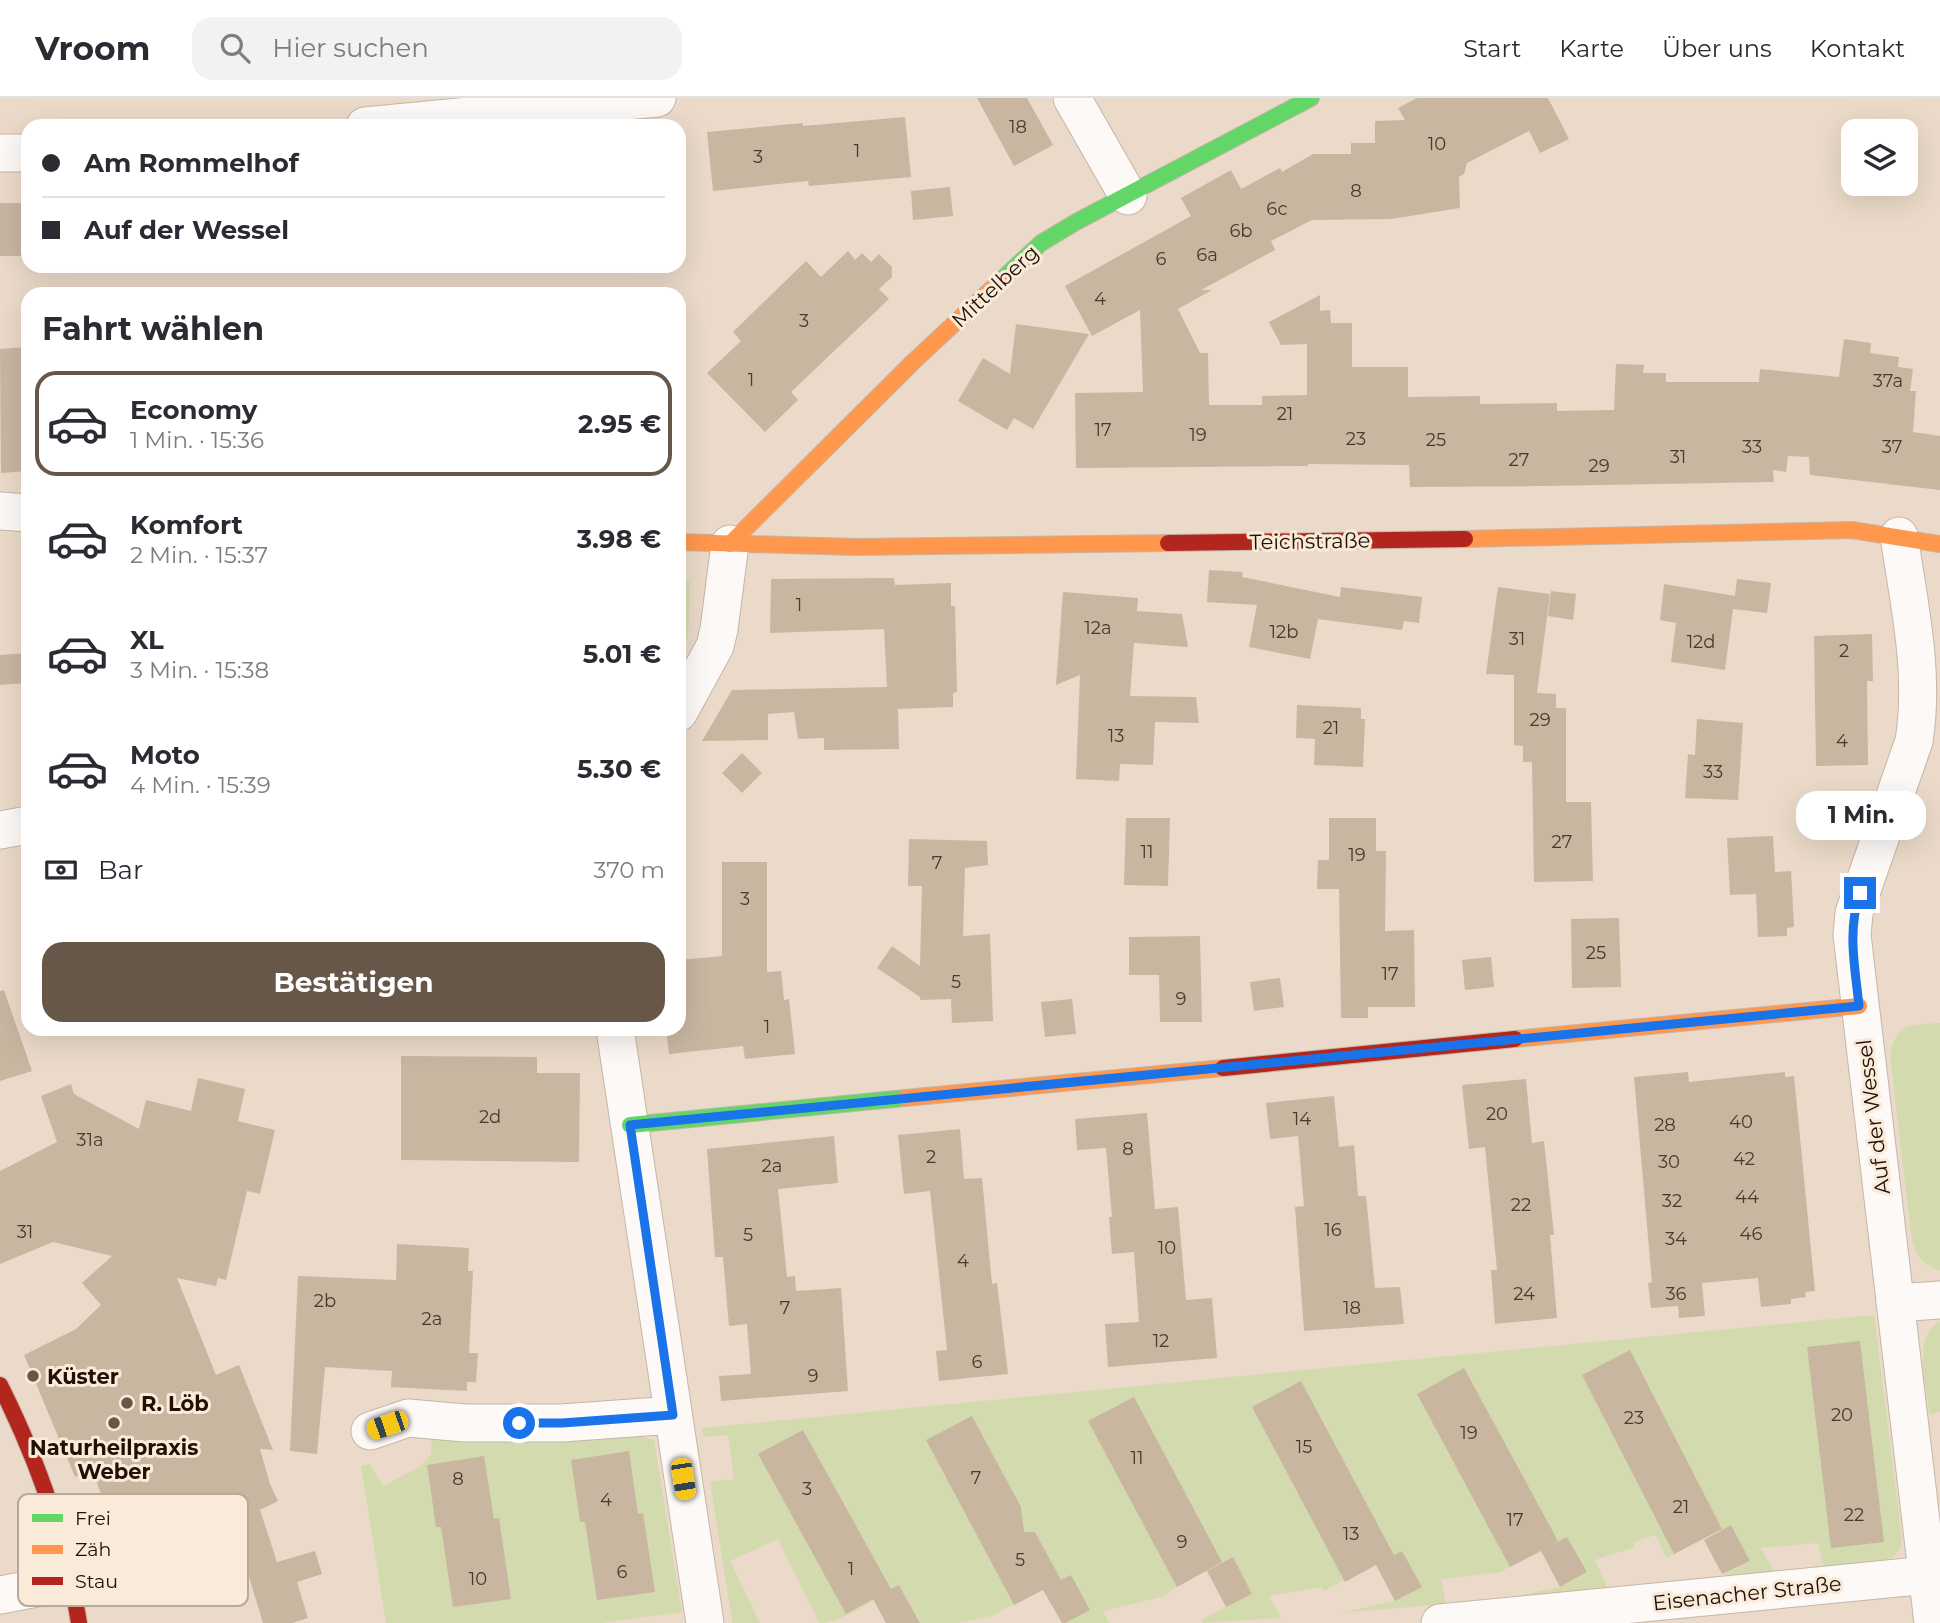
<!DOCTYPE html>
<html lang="de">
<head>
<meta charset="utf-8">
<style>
  :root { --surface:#fff; --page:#f2f2f3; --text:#2b2b33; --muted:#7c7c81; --line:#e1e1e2; --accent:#665749 }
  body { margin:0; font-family:Montserrat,sans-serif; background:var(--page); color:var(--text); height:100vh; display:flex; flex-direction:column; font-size:26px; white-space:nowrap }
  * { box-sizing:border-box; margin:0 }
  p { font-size:23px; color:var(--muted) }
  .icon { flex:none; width:38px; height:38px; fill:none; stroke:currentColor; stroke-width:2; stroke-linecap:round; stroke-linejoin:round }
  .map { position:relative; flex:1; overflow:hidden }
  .details { position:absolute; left:21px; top:189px; width:665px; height:749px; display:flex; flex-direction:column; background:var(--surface); border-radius:21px; box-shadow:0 7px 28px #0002 }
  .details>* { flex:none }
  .hud { position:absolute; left:21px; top:21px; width:665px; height:154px; border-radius:21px; box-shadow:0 7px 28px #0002; display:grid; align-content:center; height:154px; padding:0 21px; background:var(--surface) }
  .buttons { position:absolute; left:1841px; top:21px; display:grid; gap:14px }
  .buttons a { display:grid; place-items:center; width:77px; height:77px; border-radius:14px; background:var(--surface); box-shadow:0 7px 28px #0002; font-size:35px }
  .end { position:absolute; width:32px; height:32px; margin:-16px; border:9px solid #1a73e8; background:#fff; box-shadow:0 0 0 4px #fff }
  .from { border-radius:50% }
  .bubble { position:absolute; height:49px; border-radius:21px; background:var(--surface); box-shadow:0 7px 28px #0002; font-size:23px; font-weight:700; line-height:49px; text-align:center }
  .car { position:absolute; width:21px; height:42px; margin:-21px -10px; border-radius:9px; box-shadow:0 0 5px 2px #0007; background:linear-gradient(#f5c518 24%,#345 0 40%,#f5c518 0 76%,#345 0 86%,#f5c518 0) }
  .hud b { display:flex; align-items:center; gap:24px; height:66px; font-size:26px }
  .hud b+b { border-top:2px solid var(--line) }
  .hud i { width:18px; height:18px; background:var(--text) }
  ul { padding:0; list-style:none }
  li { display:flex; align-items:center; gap:21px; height:105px; margin:0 14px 10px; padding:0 7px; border:4px solid transparent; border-radius:21px }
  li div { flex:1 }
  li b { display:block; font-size:26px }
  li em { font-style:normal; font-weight:700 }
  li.selected { border-color:var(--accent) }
  li>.icon { width:63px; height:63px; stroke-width:1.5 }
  h2 { padding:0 21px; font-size:32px; line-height:84px }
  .pay { display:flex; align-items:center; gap:18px; height:77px; padding:0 21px; font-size:26px }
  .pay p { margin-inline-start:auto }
  .button { display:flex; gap:14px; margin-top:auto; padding:14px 21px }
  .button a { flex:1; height:80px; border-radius:21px; background:var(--accent); color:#fff; font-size:28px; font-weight:700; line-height:80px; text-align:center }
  header { display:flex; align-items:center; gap:42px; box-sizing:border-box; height:98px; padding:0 35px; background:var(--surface); border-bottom:2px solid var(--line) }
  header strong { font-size:33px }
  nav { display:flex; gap:38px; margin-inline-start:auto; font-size:24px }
  .search { width:490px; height:63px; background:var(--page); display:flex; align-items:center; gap:18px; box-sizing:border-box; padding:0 24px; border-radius:21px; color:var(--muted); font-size:26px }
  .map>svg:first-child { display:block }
  .green { fill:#d3dbae }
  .building { fill:#c9b6a1 }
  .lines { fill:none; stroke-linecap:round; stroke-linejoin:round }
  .street-casing { stroke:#c6b6a8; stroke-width:39 }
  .fast-casing { stroke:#c6b6a8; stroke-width:18 }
  .slow-casing { stroke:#c6b6a8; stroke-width:18 }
  .jam-casing { stroke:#c6b6a8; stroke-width:18 }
  .street { stroke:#fcf9f7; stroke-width:37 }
  .fast { stroke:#63d668; stroke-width:16 }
  .slow { stroke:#ff974d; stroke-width:16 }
  .jam { stroke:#b3261e; stroke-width:16 }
  .route { stroke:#1a73e8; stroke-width:9 }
  .poi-dot { fill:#665749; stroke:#faeada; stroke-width:2.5 }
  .labels { text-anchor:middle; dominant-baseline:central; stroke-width:6; stroke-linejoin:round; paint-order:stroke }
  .number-label { font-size:18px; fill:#4a3a2b }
  .street-label { font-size:21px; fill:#1f1104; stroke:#faeada }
  .poi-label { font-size:21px; font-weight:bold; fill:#1f1104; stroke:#faeada; text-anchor:start }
  .key { fill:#faeada; stroke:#b8a99a; stroke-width:2 }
  .key-label { font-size:19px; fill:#1f1104 }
</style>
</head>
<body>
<header>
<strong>Vroom</strong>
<div class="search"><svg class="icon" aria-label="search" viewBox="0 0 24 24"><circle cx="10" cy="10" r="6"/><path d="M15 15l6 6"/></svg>Hier suchen</div>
<nav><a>Start</a><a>Karte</a><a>Über uns</a><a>Kontakt</a></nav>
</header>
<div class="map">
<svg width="1940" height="1525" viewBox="0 0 1940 1525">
  <rect width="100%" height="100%" fill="#ebdac9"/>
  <g class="green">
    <path d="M679 477 690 485 688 540 679 548Z"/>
    <path d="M1940 925V1173C1919 1163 1916 1158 1911 1136L1890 958C1896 923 1911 927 1940 925Z"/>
    <path d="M1874 1217 1902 1442C1899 1454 1897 1458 1885 1462L1824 1469 1818 1445 1760 1450 1775 1474 1722 1477 1750 1463 1731 1427 1666 1460 1656 1437 1633 1444 1635 1449 1595 1462 1607 1490 1517 1498 1560 1489 1587 1474 1567 1439 1500 1474 1441 1481 1446 1506 1339 1515 1395 1503 1421 1489 1402 1453 1323 1493 1322 1489 1269 1498 1281 1520 1202 1525V1521L1252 1496 1233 1459 1175 1490 1162 1499 1103 1513 1109 1525H1065L1089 1512 1061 1482 991 1518 957 1525H915L919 1522 899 1487C878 1499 842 1525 819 1525L778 1441 730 1463 760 1525H732V1522L710 1384 734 1381 728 1337 704 1339 702 1330Z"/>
    <path d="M1940 1224V1313L1930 1317C1927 1292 1911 1237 1940 1224Z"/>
    <path d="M632 1337 654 1342 682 1514 602 1525H386L361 1368 370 1366 383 1388 419 1369 431 1356 432 1338Z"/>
  </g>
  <g class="building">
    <path d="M977 0H1027L1053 47 1014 68Z"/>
    <path d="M1417 0H1548L1569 41 1540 55 1529 33 1467 65 1464 76 1459 79 1460 110 1391 121 1312 122 1271 143 1275 152 1201 192H1212L1178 211 1200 255H1208L1209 307H1262V298L1307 297V246L1281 247 1269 224 1320 197V213L1330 212 1331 225H1352V269H1408V299L1480 298V306L1557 305V313L1614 312 1616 266 1644 267 1643 275H1666V284H1759L1760 271 1839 279 1844 241 1871 245 1870 255 1899 259 1898 269 1913 271 1910 293H1916L1913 334 1940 338V392L1810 377 1809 359 1788 358 1786 374 1773 372 1774 384 1543 388 1410 389 1409 367 1308 366V368L1076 370 1075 295 1143 294 1140 212 1092 238 1065 188 1191 118 1181 100 1231 72 1241 91 1280 70 1282 74 1313 56H1351V45H1375V23L1405 22 1398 10Z"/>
    <path d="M905 19 911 79 809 88 808 83 713 93 707 34 803 25V28Z"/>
    <path d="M950 89 953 118 913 122 911 93Z"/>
    <rect x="0" y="105" width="28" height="53"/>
    <path d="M848 153 855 162 862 155 871 164 879 156 892 169V179L879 191 889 201 791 294 798 302 765 334 707 275 741 243 733 234 806 163 821 179Z"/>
    <path d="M1016 226 1089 236 1033 331 1014 320 1007 332 958 303 983 260 1010 276Z"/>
    <path d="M28 249V373L1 375 0 251Z"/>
    <path d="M1209 472 1243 474 1242 479 1340 499 1341 489 1422 499 1419 525 1404 523 1402 532 1318 521 1310 561 1249 549 1257 507 1207 504Z"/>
    <path d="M894 480 895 487 951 485V508H955L957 594 953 595V609L898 611 899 651 824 652V640L798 641 794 614 768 616V642L702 643 732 592 887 589 884 531 770 535 771 481Z"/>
    <path d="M1737 481 1771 485 1767 515 1733 511 1725 572 1671 564 1676 525 1660 522 1664 486 1735 498Z"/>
    <path d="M1498 489 1550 496 1537 595 1556 596V610H1566V704H1591L1593 783 1534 784 1532 664H1523V648L1514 647V577L1486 576Z"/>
    <path d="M1551 493 1576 496 1573 522 1548 518Z"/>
    <path d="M1063 494 1138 500 1137 513 1182 516 1188 549 1134 545 1130 598 1196 599 1199 625 1155 624 1153 667 1120 666 1119 683 1076 681 1080 577 1056 587Z"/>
    <path d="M1872 536 1873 583H1867L1868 667 1816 668 1814 538Z"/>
    <path d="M28 555V585L0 587V557Z"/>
    <path d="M1297 607 1361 610V621H1365L1363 669 1314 667 1315 641 1296 640Z"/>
    <path d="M1697 621 1743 625 1738 702 1685 700 1688 656 1695 657Z"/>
    <path d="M742 655 762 675 742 695 722 675Z"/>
    <path d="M1126 720H1170L1168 788 1124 787Z"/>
    <path d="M1329 720H1376V753H1386L1385 833 1414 832 1415 909H1368V920H1341L1339 791H1317L1318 762H1329Z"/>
    <path d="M1773 738 1775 774 1791 773 1794 829 1787 830V838L1758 839 1756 796 1730 797 1727 740Z"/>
    <path d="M909 741 987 743 988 767 965 770 963 838 990 836 993 923 952 925 951 901 920 902V899L877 870 892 848 920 868 922 788H908Z"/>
    <path d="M722 764H767V874L781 873 784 902 789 901 795 956 745 961 743 948 669 956 666 931H679V862L722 858Z"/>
    <path d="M1619 820 1621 889 1572 890 1571 821Z"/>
    <path d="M1200 838 1202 924H1160L1159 877H1129V839Z"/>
    <path d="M1491 859 1494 889 1465 892 1462 862Z"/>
    <path d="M1280 880 1284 909 1254 913 1250 884Z"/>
    <path d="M4 892 32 973 0 983V893Z"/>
    <path d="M1072 901 1076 936 1045 939 1041 904Z"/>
    <path d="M401 958 537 959V975H580L579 1064 401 1062Z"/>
    <path d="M1688 974 1689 984 1785 974V979L1794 978 1815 1193 1805 1194 1806 1199 1791 1201V1206L1761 1209 1758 1180 1702 1185 1705 1218 1679 1220 1678 1208 1651 1210 1648 1185 1652 1184 1634 979Z"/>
    <path d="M198 980 245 991 238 1023 275 1032 260 1096 247 1093 226 1182 218 1180 216 1188 177 1180 216 1277 239 1267 273 1352 260 1351 270 1386 278 1403 260 1412 277 1464 315 1453 322 1476 297 1484 308 1520 292 1525H263L229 1413 102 1467 85 1428 109 1417 92 1372 75 1379 24 1257 76 1231 101 1207 82 1185 112 1158 53 1144 0 1166V1073L57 1044 41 998 71 986 74 996 139 1031 146 1002 191 1013Z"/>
    <path d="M1526 981 1532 1045 1544 1043 1554 1137H1550L1557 1220 1495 1226 1491 1172H1497L1485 1049 1469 1051 1462 987Z"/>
    <path d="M1334 998 1339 1049 1354 1047 1358 1098H1366L1375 1190 1400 1189 1404 1226 1304 1233 1295 1109 1304 1108 1298 1038 1270 1041 1266 1005Z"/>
    <path d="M1147 1015 1155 1111 1178 1109 1186 1202 1212 1200 1217 1260 1108 1269 1105 1226 1139 1224 1134 1154 1112 1156 1109 1119H1112L1106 1050 1077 1052 1075 1021Z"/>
    <path d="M960 1031 964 1081 982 1080 992 1186 997 1185 1008 1276 939 1283 936 1253 947 1252 930 1093 904 1096 898 1037Z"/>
    <path d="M834 1038 838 1085 778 1091 787 1179 795 1178 796 1193 841 1190 848 1293 721 1303 719 1278 751 1276 747 1226 729 1228 723 1159H715L707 1051Z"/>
    <path d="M397 1146 469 1150 468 1173H473L469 1255H478L476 1284H467V1293L391 1289 392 1273 325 1269 317 1356 290 1353 298 1178 396 1182Z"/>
    <path d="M1860 1243 1884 1444 1831 1450 1807 1249Z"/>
    <path d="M1630 1252 1722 1431 1674 1456 1582 1277Z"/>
    <path d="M1464 1270 1558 1443 1546 1450 1567 1439 1587 1474 1560 1489 1541 1453 1510 1469 1417 1296Z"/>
    <path d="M1301 1283 1394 1457 1402 1453 1422 1489 1395 1503 1376 1467 1345 1484 1252 1309Z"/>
    <path d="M1134 1299 1222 1464 1177 1489 1088 1323Z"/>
    <path d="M972 1318 1021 1409 1024 1434H1035L1061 1482 1071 1477 1090 1512 1065 1525H1062L1043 1492 1014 1507 926 1342Z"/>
    <path d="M803 1332 891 1491 899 1487 920 1525H886L873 1501 877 1499 846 1516 758 1356Z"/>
    <path d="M629 1353 638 1416 643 1415 655 1494 597 1502 585 1424H580L571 1362Z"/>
    <path d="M484 1358 494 1421 499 1420 511 1501 453 1509 441 1429H436L427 1367Z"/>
    <path d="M1731 1427 1750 1463 1722 1476 1704 1442Z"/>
    <path d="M1233 1459 1252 1496 1226 1509 1207 1473Z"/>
  </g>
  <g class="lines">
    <defs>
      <g id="street">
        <path d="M1072 0 1128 98"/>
        <path d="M365 28 657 0"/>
        <path d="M0 55H28"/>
        <path d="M0 413 28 415"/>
        <path d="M1899 438C1909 506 1925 575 1914 643L1854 815 1852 837 1933 1525"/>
        <path d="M679 614 715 548 719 531 730 446"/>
        <path d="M0 732 28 727"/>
        <path d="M615 931 705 1525"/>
        <path d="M1895 1205 1940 1202"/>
        <path d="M370 1333 408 1320 465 1325H562L673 1317"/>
        <path d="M0 1497 73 1483"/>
        <path d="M1440 1525 1928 1477"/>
      </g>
      <g id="fast">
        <path d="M1000 183 1041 145 1076 124 1311 0"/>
        <path d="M630 1027 905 1000"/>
      </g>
      <g id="slow">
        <path d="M1465 441 1852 432 1940 446"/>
        <path d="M679 444 856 449 1168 445"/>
        <path d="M730 446 913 264 1000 183"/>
        <path d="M1515 941 1859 908"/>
        <path d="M905 1000 1223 970"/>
      </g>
      <g id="jam">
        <path d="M1168 445 1465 441"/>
        <path d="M1223 970 1515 941"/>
        <path d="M0 1287C38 1363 66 1441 79 1525"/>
      </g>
    </defs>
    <use href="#street" class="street-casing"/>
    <use href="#fast" class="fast-casing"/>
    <use href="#slow" class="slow-casing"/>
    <use href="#jam" class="jam-casing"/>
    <use href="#street" class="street"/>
    <use href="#fast" class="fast"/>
    <use href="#slow" class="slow"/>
    <use href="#jam" class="jam"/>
  </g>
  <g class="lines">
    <path class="route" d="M519 1325H562L673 1317 630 1027 1859 908C1855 869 1847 833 1860 795"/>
  </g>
  <g class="poi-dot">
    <circle cx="33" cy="1278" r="7"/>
    <circle cx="127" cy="1305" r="7"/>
    <circle cx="114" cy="1325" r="7"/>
  </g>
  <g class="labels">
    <g class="number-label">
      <text x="1018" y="29">18</text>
      <text x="1437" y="46">10</text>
      <text x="857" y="53">1</text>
      <text x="758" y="59">3</text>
      <text x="1356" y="93">8</text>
      <text x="1277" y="111">6c</text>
      <text x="1241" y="133">6b</text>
      <text x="1207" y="157">6a</text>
      <text x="1161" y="161">6</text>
      <text x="1100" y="201">4</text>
      <text x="804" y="223">3</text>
      <text x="751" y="282">1</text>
      <text x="1888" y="283">37a</text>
      <text x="1285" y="316">21</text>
      <text x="1103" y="332">17</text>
      <text x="1198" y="337">19</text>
      <text x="1356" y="341">23</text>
      <text x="1436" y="342">25</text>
      <text x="1752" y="349">33</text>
      <text x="1892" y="349">37</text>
      <text x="1678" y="359">31</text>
      <text x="1519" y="362">27</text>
      <text x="1599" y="368">29</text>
      <text x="799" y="507">1</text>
      <text x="1098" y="530">12a</text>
      <text x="1284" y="534">12b</text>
      <text x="1517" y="541">31</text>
      <text x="1701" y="544">12d</text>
      <text x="1844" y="553">2</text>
      <text x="1540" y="622">29</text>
      <text x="1331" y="630">21</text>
      <text x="1116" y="638">13</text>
      <text x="1842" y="643">4</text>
      <text x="1713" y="674">33</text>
      <text x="1562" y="744">27</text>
      <text x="1147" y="754">11</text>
      <text x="1357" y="757">19</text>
      <text x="937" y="765">7</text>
      <text x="745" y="801">3</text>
      <text x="1596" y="855">25</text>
      <text x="1390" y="876">17</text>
      <text x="956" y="884">5</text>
      <text x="1181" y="901">9</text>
      <text x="767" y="929">1</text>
      <text x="1497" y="1016">20</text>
      <text x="490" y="1019">2d</text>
      <text x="1302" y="1021">14</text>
      <text x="1741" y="1024">40</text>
      <text x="1665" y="1027">28</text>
      <text x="90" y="1042">31a</text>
      <text x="1128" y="1051">8</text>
      <text x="931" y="1059">2</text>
      <text x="1744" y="1061">42</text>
      <text x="1669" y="1064">30</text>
      <text x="772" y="1068">2a</text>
      <text x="1747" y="1099">44</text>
      <text x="1672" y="1103">32</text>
      <text x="1521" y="1107">22</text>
      <text x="1333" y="1132">16</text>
      <text x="25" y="1134">31</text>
      <text x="1751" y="1136">46</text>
      <text x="748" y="1137">5</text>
      <text x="1676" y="1141">34</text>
      <text x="1167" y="1150">10</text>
      <text x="963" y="1163">4</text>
      <text x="1524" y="1196">24</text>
      <text x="1676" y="1196">36</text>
      <text x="325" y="1203">2b</text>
      <text x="785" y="1210">7</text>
      <text x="1352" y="1210">18</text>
      <text x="432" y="1221">2a</text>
      <text x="1161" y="1243">12</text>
      <text x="977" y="1264">6</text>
      <text x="813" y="1278">9</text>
      <text x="1842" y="1317">20</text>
      <text x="1634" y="1320">23</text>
      <text x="1469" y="1335">19</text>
      <text x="1304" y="1349">15</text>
      <text x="1137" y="1360">11</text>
      <text x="976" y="1380">7</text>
      <text x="458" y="1381">8</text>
      <text x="807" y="1391">3</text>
      <text x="606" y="1402">4</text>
      <text x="1681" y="1409">21</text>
      <text x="1854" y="1417">22</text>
      <text x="1515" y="1422">17</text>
      <text x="1351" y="1436">13</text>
      <text x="1182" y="1444">9</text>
      <text x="1020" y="1462">5</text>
      <text x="851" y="1471">1</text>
      <text x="622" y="1474">6</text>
      <text x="478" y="1481">10</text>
    </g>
    <g class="street-label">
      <text transform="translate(995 188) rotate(-43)">Mittelberg</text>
      <text transform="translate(1310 443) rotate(-1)">Teichstraße</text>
      <text transform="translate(1873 1019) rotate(-97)">Auf der Wessel</text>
      <text transform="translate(1747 1495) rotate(-6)">Eisenacher Straße</text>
    </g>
    <g class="poi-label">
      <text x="47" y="1278">Küster</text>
      <text x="141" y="1305">R. Löb</text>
      <text x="114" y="1349" text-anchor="middle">Naturheilpraxis<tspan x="114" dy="24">Weber</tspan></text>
    </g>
  </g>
  <rect x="18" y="1396" width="230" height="112" rx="10" class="key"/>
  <rect x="32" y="1416" width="31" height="8" fill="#63d668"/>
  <rect x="32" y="1447" width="31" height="9" fill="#ff974d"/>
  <rect x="32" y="1479" width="31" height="8" fill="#b3261e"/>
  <g class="key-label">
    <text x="75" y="1427">Frei</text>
    <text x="75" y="1458">Zäh</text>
    <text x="75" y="1490">Stau</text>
  </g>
</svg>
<div class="buttons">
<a><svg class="icon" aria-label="layers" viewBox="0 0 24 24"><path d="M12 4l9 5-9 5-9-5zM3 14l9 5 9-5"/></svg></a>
</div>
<i class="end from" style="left:519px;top:1325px"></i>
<i class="end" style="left:1860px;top:795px"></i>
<div class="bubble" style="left:1796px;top:693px;width:130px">1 Min.</div>
<i class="car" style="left:387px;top:1327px;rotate:251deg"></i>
<i class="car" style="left:683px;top:1381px;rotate:171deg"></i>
<div class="hud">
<b><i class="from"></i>Am Rommelhof</b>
<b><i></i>Auf der Wessel</b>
</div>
<section class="details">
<h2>Fahrt wählen</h2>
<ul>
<li class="selected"><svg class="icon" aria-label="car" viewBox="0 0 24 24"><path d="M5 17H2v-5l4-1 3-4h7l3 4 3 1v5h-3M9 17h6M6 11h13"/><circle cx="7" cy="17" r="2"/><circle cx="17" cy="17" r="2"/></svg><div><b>Economy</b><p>1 Min. · 15:36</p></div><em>2.95 €</em></li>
<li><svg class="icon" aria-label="car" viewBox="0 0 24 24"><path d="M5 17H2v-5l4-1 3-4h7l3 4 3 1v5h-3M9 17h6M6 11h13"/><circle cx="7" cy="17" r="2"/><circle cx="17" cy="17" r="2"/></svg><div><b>Komfort</b><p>2 Min. · 15:37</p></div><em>3.98 €</em></li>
<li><svg class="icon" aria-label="car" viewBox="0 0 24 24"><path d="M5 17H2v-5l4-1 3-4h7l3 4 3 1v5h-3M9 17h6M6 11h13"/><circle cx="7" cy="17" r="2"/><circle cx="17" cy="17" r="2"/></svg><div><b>XL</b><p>3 Min. · 15:38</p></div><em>5.01 €</em></li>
<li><svg class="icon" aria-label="car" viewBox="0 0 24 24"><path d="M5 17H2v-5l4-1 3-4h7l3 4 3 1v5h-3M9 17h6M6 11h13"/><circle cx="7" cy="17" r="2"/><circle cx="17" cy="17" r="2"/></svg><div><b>Moto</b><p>4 Min. · 15:39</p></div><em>5.30 €</em></li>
</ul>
<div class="pay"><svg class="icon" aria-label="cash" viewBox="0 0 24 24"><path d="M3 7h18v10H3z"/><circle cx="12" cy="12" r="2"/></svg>Bar<p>370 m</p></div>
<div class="button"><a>Bestätigen</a></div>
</section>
</div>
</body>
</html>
